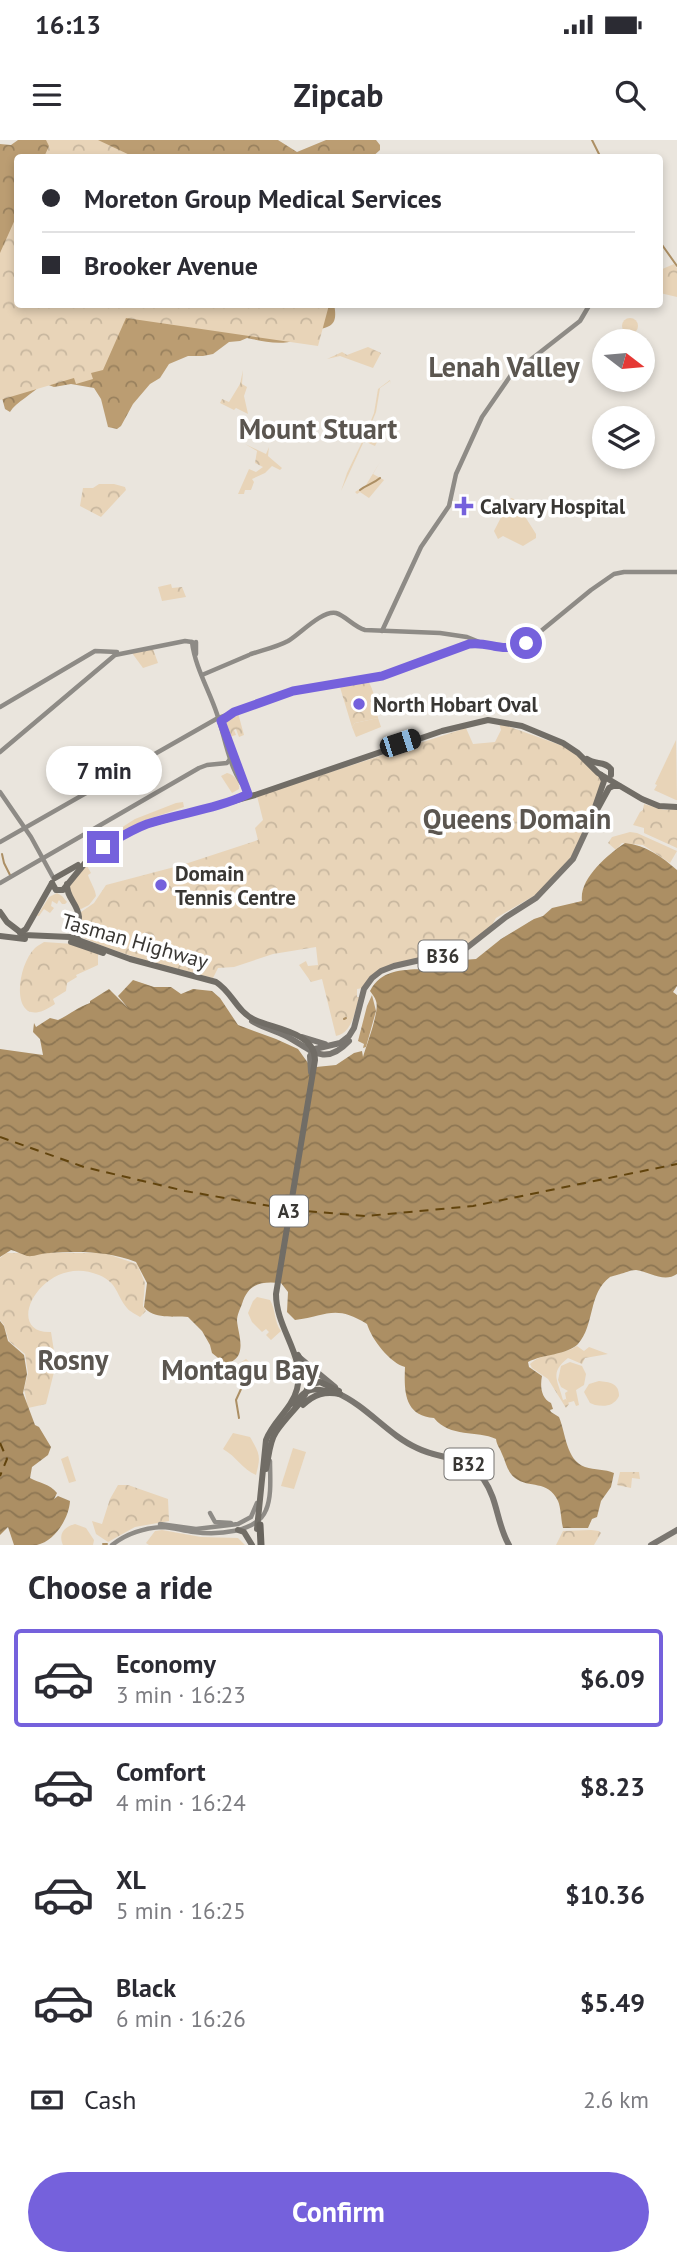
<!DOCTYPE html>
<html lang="en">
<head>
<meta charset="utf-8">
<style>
  :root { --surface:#fff; --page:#f7f7f7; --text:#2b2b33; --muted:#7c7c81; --line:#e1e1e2; --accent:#7561dc }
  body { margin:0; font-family:"PT Sans",sans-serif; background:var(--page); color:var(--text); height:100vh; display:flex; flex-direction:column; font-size:26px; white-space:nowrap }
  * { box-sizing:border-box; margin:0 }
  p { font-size:23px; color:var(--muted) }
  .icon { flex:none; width:38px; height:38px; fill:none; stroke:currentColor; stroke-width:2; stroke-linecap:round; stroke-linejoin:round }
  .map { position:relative; height:1405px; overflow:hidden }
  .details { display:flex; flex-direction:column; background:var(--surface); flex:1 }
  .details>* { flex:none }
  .hud { position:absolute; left:14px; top:14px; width:649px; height:154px; border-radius:7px; box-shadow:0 4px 10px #0003; display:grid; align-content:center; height:154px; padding:0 28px; background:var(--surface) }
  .needle { width:46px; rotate:106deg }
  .controls { position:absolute; left:592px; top:189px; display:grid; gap:14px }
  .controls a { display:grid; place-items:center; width:63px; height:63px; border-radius:50%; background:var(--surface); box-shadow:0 4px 10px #0003; font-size:35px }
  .end { position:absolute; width:32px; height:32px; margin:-16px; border:9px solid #7561dc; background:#fff; box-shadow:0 0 0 4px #fff }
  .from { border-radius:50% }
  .bubble { position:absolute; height:49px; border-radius:24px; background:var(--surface); box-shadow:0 4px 10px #0003; font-size:23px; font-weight:700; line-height:49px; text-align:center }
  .car { position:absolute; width:21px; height:42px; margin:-21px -10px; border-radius:9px; box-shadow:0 0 5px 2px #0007; background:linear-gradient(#222 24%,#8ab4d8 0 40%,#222 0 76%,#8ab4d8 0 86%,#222 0) }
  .hud b { display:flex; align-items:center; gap:24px; height:66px; font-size:26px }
  .hud b+b { border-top:2px solid var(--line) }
  .hud i { width:18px; height:18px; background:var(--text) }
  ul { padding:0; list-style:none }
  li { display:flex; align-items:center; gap:21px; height:98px; margin:0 14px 10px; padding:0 14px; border:4px solid transparent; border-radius:7px }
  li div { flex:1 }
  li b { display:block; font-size:26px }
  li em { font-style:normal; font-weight:700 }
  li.on { border-color:var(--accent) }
  li>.icon { width:63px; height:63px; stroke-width:1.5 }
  h2 { padding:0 28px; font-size:32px; line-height:84px }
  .pay { display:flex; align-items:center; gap:18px; height:77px; padding:0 28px; font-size:26px }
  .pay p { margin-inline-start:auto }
  .primary-button { display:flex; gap:14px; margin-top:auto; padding:14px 28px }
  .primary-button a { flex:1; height:80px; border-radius:42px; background:var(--accent); color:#fff; font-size:28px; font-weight:700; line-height:80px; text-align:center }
  .status { display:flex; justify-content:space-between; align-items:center; height:49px; padding:0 35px; background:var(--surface); direction:ltr }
  .status svg { height:19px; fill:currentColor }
  header { display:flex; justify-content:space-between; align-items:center; height:91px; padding:0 28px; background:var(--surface); font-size:32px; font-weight:700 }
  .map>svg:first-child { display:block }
  .green { fill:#e8d4b8 }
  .forest { fill:url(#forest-crowns) }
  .park { fill:url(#park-crowns) }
  .water { fill:url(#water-waves) }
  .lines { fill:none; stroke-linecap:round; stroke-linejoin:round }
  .stream { stroke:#ac8f64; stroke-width:2 }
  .ferry { stroke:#62440d; stroke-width:2; stroke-dasharray:9 7; stroke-linecap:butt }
  .secondary { stroke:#8e8b86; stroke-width:4.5 }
  .primary { stroke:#7a7670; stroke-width:6 }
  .trunk { stroke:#716d66; stroke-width:6 }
  .motorway { stroke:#68645d; stroke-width:7 }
  .route { stroke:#7561dc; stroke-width:9 }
  .poi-dot { fill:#7561dc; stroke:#fff; stroke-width:2.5 }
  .labels { text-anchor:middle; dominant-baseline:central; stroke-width:7; stroke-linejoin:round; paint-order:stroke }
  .shield { fill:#fff; stroke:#747371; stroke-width:2 }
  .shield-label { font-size:19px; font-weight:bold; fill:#393734 }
  .poi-label { font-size:21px; font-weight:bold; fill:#393734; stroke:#fff; text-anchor:start }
  .street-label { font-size:21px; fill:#393734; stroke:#fff }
  .district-label { font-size:28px; font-weight:bold; fill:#5b5650; stroke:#fff }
</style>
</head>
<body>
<div class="status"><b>16:13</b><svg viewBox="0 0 49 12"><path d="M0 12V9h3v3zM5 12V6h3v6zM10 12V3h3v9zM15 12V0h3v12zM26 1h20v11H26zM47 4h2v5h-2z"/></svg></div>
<header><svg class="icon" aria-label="menu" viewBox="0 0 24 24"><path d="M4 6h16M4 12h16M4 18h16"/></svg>Zipcab<svg class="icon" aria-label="search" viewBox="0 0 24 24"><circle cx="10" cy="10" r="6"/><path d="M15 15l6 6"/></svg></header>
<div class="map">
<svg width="677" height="1405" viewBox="0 0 677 1405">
  <defs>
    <pattern id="forest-crowns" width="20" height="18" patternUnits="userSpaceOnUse" patternTransform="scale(1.75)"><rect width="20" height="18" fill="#bb9d72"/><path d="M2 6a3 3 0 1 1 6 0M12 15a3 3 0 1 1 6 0" fill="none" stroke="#99815e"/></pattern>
    <pattern id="park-crowns" width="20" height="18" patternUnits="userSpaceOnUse" patternTransform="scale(1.75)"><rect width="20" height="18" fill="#e8d4b8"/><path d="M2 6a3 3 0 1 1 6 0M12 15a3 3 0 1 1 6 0" fill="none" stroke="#c8b79f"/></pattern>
    <pattern id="water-waves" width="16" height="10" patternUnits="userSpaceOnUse" patternTransform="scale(1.75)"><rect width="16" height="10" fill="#ac8f64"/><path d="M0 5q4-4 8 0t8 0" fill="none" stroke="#8d7653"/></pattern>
  </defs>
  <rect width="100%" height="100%" fill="#eae5dd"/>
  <g class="green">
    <circle cx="630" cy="186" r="8"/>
    <path d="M390 240 391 245 390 241 380 248 376 272 365 299 374 303 379 298 375 306 364 301 341 351 347 333 362 302 353 296 355 294 364 296V298L374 273 378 249Z"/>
    <path d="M380 322 373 334 384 340 369 358 360 352 357 354 355 352 366 345Z"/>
    <path d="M511 358 514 359 536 394V398L523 406 503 396 498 399 494 391Z"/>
    <path d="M378 578 381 587 356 597 352 587 355 583Z"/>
    <path d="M676 600 677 660H676L654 650 657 645 655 644Z"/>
    <path d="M227 633C234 634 240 642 239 649L232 653 221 636Z"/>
    <path d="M183 662 184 667 143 681 113 696 110 695 135 679 176 663Z"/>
    <path d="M86 724 91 733 88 735C90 742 95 748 96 756L89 765 79 770 69 753V742Z"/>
    <path d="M57 753 62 756 67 762 65 764H62L59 760 57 764 52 761 51 766 54 768 50 773 44 769 39 776H37L49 757Z"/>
    <path d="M257 1157 270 1160C276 1170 274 1182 281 1191L271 1200 266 1195 269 1192 266 1189 262 1192 252 1182 248 1173 253 1161Z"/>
    <path d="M570 1222 582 1226 586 1234 584 1245 576 1250 579 1265 576 1266 574 1261 567 1263 565 1253 568 1251 561 1247 558 1240 561 1226Z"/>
    <path d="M599 1241C609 1242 619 1243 619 1256 614 1266 605 1267 595 1265L590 1263 584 1252 589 1244Z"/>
    <path d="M233 1293 250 1297C260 1314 261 1316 256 1335 242 1329 237 1317 223 1309Z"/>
    <path d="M293 1308 306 1312 294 1349 281 1346Z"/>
    <path d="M68 1316 76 1341 69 1343 61 1319Z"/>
    <path d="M75 1384 86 1388 94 1400 93 1405H63C58 1394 64 1387 75 1384Z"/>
    <path d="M162 1390 201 1397 238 1398 245 1405H149L146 1403 155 1391Z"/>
  </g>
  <g class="forest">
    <path d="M18 0H278L297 12 326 0H376L380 5V10L371 18H18L17 156 0 155V4L11 5Z"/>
    <path d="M334 164C339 189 328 186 310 192 305 194 301 198 296 200 280 206 262 201 247 198L240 201 229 202 213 214 203 216H188L169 224 160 238 150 244 133 264 121 286 117 289 108 287 101 259 94 248 71 244 54 247 43 243C33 254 16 262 10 272L5 269 1 254 0 196 31 165Z"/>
    <path d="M372 855 376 871 366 907 363 908 364 904 358 901 367 866Z"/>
  </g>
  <g class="park">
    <path d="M46 0H98L134 17H44L49 6Z"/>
    <path d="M17 75 18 164 329 165 318 206 126 178 103 230 91 233 93 239 76 244 74 238 0 260V113Z"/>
    <path d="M674 124 677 128V157L660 153V130Z"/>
    <path d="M368 207 381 213 373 228 340 216 327 219 342 212 347 215Z"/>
    <path d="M243 230 242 244 247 247 244 256 248 274 236 268 234 270 220 263 222 259 229 262 240 244Z"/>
    <path d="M245 304 266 314 269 307 268 316 282 328 280 330 272 326 265 333 252 339 254 342 251 350H245L244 354H238L249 329 256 332 263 327 255 323 257 311Z"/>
    <path d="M99 344H114L125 347 126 350 101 377 80 366 83 348H93Z"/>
    <path d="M171 444 172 448 182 447 186 457 162 461 158 447Z"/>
    <path d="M153 509 158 523 143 528 132 513Z"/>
    <path d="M367 539C375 552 376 564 378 578L355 583 352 587 339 544Z"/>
    <path d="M238 573 244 595 239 597 236 589 234 590 236 595 229 597 225 579Z"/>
    <path d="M499 583 563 606 573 612 601 638V644L590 679 571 719 537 754 496 778 492 785 465 807 396 823 363 848 357 849V857H359C355 872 352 893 336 896L322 839 311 842 299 825 306 821 308 826 318 825 316 807 273 814 234 827 218 828 213 838C168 826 122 816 79 796L81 772 94 763 106 745 182 725 258 700 255 688 263 680 257 656 466 588 473 604 495 602 501 590Z"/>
    <path d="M644 664 664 670 677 669V708L644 693V688L633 685 640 672 643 670Z"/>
    <path d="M630 692 637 693 677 711 670 723 643 705 622 703 616 710 608 703 612 697Z"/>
    <path d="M44 802 73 804 98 814V825L76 835 77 837 67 843 66 851 53 859 55 864C10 896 14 829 35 808 37 806 41 804 44 802Z"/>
    <path d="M6 1113H104L137 1124 145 1143 143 1166 146 1171 140 1177C136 1174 130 1172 127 1168 116 1155 118 1143 99 1135 43 1111 0 1194 51 1192L56 1224 46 1264 28 1268 24 1249 28 1233 25 1214 9 1201 4 1185 0 1180V1118Z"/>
    <path d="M577 1206 584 1211 589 1207 608 1214 585 1218 582 1224 568 1218C549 1233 558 1240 563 1260L566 1259 569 1264 566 1268 548 1239 532 1228 530 1224C542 1212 562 1216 577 1206Z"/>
    <path d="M246 1219 253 1225 257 1237 244 1244 239 1243 229 1230Z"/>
    <path d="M620 1332H639L640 1339 632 1338 631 1348 617 1345Z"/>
    <path d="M118 1345H128L168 1359 169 1381 135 1387 108 1402 96 1394 92 1381 102 1384 110 1359Z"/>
    <path d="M591 1390 599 1391 601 1393 594 1405H556L563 1391Z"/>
  </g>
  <g class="water">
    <path d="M625 703C646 705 662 717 677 730V846L673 852 677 855V1134C664 1143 650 1132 636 1130 630 1130 625 1133 620 1134 620 1134 610 1137 610 1137 588 1153 595 1185 578 1204 567 1215 543 1214 528 1222L529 1227 542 1236C540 1246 541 1258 551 1263L553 1269 550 1270 551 1272 559 1277C566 1294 566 1320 585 1327 595 1330 605 1329 614 1333L611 1347 601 1361 597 1377 592 1379 588 1388H563C561 1380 561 1368 558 1361 548 1339 529 1349 515 1338 507 1332 506 1322 502 1314 500 1308 497 1306 496 1299 477 1290 450 1298 434 1278 404 1276 404 1251 405 1227 390 1223 372 1200 367 1184 335 1164 327 1176 295 1180L287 1172 288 1152 281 1143C262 1141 248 1143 242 1164 240 1169 237 1175 237 1181 238 1191 243 1204 239 1214 237 1219 231 1222 227 1225L212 1213 210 1205 202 1191 188 1177C175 1176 152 1179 144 1167L147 1143 136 1122C108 1111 79 1111 49 1113 42 1113 34 1117 27 1116 21 1114 16 1111 11 1110L0 1117V909L43 915 40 899 33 892 34 883 36 887 50 878 58 880C71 874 76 868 90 863V861L109 849 128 868 118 856 133 840 154 847H171L181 854 193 849 212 851 220 858 238 885 276 899 298 909 308 923 316 927 336 925 354 913 362 911 363 917C366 906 380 871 376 861 375 857 372 854 370 851 381 830 401 830 422 829L424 825 435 822 476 819 501 799 534 779 543 776 552 768 582 761C579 739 607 715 625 703Z"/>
    <path d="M0 1181 4 1186 8 1201 24 1215 27 1234 23 1253 35 1285 39 1287 51 1307 48 1315 32 1327 30 1338C39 1343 50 1344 57 1353L54 1359 58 1356 70 1361C69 1378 55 1401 37 1405 31 1405 21 1405 14 1405L8 1387 0 1395Z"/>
  </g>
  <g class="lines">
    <g class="stream">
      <path d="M592 0 601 18"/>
      <path d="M660 102 677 126"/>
      <path d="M360 350C366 345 373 344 380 338"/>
      <path d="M2 714 4 723 10 735"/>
      <path d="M344 879 346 878"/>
      <path d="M239 1278 236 1260 241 1249"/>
      <path d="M103 1404H107"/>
    </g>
    <g class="ferry">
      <path d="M0 997 84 1027 185 1051 287 1069"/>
      <path d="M292 1070 366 1076 473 1066 677 1024"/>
      <path d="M0 1303 7 1319 0 1336"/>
    </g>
    <g class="secondary">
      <path d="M382 491 421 407 449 366 456 334 482 277 511 235 580 181 590 164"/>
      <path d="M192 502C195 527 209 550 217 574 226 600 229 632 249 653"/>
      <path d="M196 514V502"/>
      <path d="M251 514C263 510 277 507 288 501 300 494 322 470 336 473 346 476 354 487 365 490L440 493 467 497 494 508H511L530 500 591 450 614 434 624 432H677"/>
      <path d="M410 524 469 504 478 503"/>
      <path d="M202 535 249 515"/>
      <path d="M0 567 95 511 117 512"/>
      <path d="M221 581 239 629"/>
      <path d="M0 612 115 515 185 501 192 502"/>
      <path d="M0 652 31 697 54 739"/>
      <path d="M0 702 218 578 293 551 381 535 412 524"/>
      <path d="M0 743 199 628 207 625 227 623 233 615"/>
      <path d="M210 1373 215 1382 231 1383"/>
      <path d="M160 1384 196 1389 238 1384 251 1377 257 1363"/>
      <path d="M112 1405C126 1394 144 1388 162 1387 173 1387 183 1391 194 1392 216 1395 257 1393 266 1370 272 1356 270 1336 270 1321"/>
    </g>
    <g class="primary">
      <path d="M252 881C262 887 273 890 284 895 309 907 323 929 349 901"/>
      <path d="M302 897 325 904"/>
      <path d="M311 932 310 916 315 909 340 903 349 896 354 888 364 849 372 838 381 831 394 826 464 810 506 777 536 758 573 719 593 676"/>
      <path d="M300 1218 335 1247"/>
      <path d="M337 1253C367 1266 388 1295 417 1308 443 1321 463 1313 484 1340 498 1360 497 1385 509 1405"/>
      <path d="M651 1405 677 1390"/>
    </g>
    <g class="trunk">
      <path d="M587 619C595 625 605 621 611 629V635"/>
      <path d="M594 670 604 641 601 635"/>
      <path d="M592 679 609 648 613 646H619"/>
      <path d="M55 738 78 725"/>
      <path d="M52 743 56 750H63L90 717 128 692 142 686 255 655 442 591 488 580 522 586 563 603 578 613 598 633 642 659 659 666 677 667"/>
      <path d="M67 744C66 757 78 764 79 777 79 786 74 791 78 799"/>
      <path d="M0 772 7 782 24 795 70 797 130 819 216 842C232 852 237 872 255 880 274 889 315 892 315 920L276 1154C276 1189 306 1216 297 1249 292 1269 273 1281 266 1300L257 1389"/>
      <path d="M20 793 26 789 52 743"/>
      <path d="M0 796 25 799"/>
      <path d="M71 802 103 813"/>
      <path d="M307 1245 320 1242 339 1251"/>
      <path d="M294 1264C308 1245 313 1249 334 1252"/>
      <path d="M303 1265C314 1254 325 1251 340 1254"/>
      <path d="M266 1329C269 1317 269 1302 276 1292 297 1261 322 1255 298 1215"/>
      <path d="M238 1390 244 1392 252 1405"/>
    </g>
    <path class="motorway" d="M260 1385 261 1405"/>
  </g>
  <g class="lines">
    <path class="route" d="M103 707C117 699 131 690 147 684 180 673 217 669 248 654L221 581 234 572 293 551 382 536 469 504C492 501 499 514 526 503"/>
  </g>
  <g class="poi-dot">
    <path d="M460.5 355.5h7v7h7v7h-7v7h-7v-7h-7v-7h7z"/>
    <circle cx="359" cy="564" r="7"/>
    <circle cx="161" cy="745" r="7"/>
  </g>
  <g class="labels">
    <g class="shield">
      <rect x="418.5" y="800.5" width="49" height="31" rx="5"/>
      <rect x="270" y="1055.5" width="38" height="31" rx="5"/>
      <rect x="444.5" y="1308.5" width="49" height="31" rx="5"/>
    </g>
    <g class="shield-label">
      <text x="443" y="816">B36</text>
      <text x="289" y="1071">A3</text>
      <text x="469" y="1324">B32</text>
    </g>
    <g class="poi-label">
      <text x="480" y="366">Calvary Hospital</text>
      <text x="373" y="564">North Hobart Oval</text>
      <text x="175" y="733">Domain<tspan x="175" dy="24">Tennis Centre</tspan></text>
    </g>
    <g class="street-label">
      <text transform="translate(135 801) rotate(16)">Tasman Highway</text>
    </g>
    <g class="district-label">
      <text x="504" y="226">Lenah Valley</text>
      <text x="318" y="288">Mount Stuart</text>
      <text x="517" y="678">Queens Domain</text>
      <text x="73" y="1219">Rosny</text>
      <text x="240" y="1229">Montagu Bay</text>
    </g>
  </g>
</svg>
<div class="controls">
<a><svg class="needle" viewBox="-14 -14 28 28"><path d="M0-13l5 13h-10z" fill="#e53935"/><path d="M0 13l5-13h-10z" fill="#7c7c81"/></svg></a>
<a><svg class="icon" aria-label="layers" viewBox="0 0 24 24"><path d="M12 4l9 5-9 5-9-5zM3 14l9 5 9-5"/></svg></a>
</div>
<i class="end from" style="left:526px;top:503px"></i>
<i class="end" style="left:103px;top:707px"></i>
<div class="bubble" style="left:46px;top:606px;width:116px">7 min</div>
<i class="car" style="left:400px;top:603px;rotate:72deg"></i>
<div class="hud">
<b><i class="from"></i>Moreton Group Medical Services</b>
<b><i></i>Brooker Avenue</b>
</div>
</div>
<section class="details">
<h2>Choose a ride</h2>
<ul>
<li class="on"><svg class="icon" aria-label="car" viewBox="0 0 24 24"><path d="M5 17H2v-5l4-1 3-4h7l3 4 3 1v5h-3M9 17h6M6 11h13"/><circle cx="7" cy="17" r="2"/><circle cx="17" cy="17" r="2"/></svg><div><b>Economy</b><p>3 min · 16:23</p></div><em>$6.09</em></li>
<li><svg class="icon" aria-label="car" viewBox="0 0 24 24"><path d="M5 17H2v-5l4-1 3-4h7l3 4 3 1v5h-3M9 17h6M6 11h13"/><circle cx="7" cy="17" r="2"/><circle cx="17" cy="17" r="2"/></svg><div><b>Comfort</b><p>4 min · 16:24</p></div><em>$8.23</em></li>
<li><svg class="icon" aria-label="car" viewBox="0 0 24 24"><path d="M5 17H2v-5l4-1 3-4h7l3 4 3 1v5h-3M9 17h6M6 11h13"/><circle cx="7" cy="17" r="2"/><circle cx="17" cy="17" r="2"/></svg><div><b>XL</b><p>5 min · 16:25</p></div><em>$10.36</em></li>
<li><svg class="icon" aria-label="car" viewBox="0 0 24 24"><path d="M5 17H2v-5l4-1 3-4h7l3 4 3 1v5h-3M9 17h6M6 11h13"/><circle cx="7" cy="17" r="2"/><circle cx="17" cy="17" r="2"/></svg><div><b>Black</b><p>6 min · 16:26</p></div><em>$5.49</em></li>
</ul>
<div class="pay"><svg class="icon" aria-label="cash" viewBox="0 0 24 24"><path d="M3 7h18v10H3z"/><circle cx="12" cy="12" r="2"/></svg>Cash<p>2.6 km</p></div>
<div class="primary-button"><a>Confirm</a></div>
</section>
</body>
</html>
